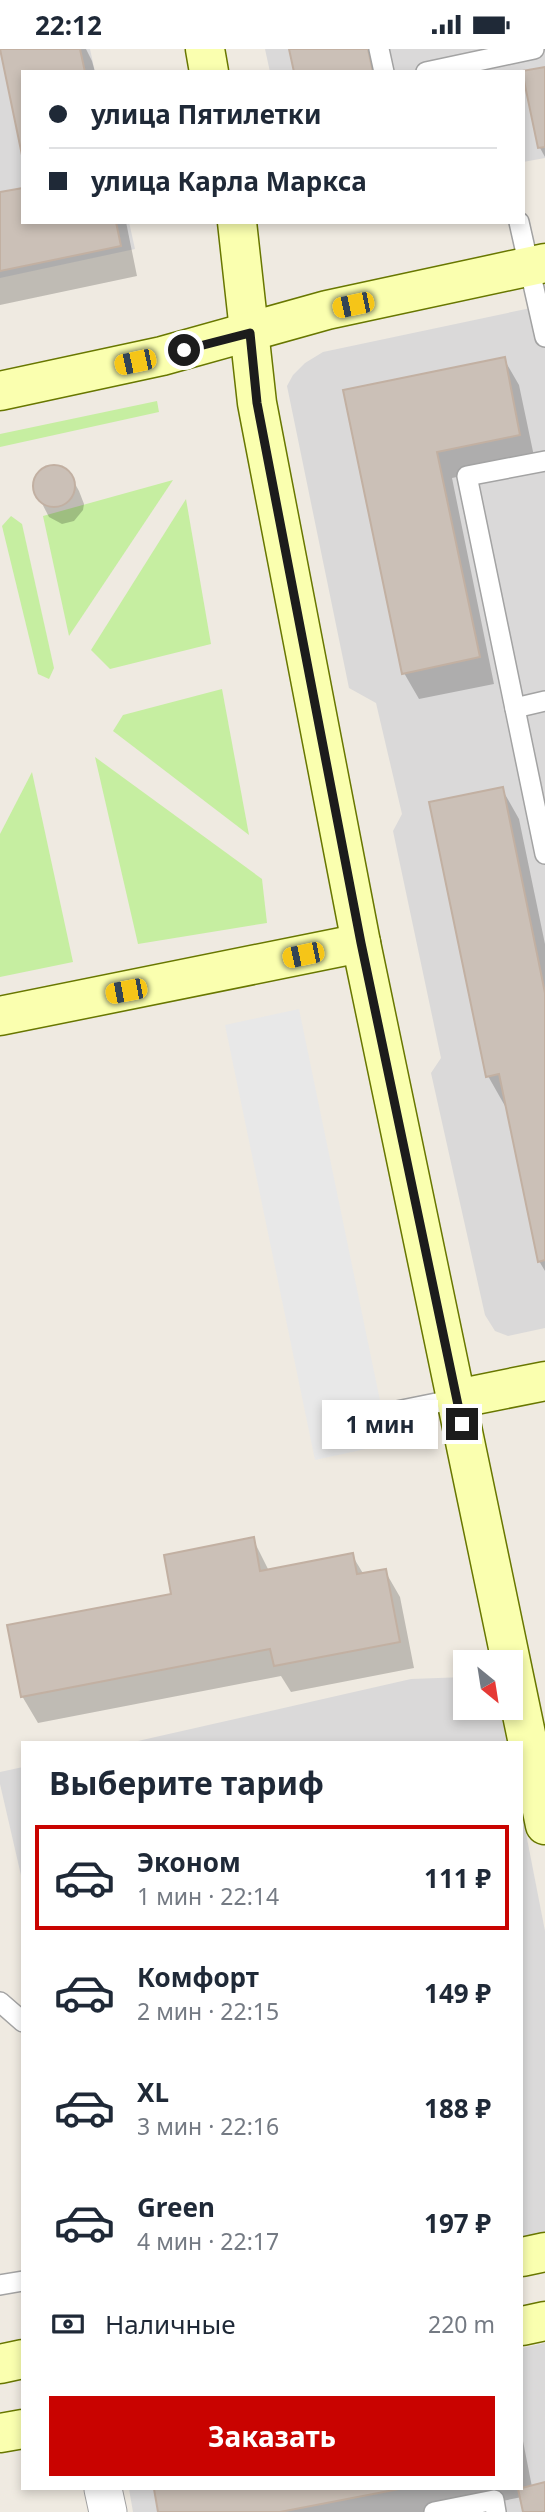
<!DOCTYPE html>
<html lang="ru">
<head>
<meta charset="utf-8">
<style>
  :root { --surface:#fff; --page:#f2f2f3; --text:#1f2937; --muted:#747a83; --line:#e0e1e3; --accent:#c90300 }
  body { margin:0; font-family:"Noto Sans",sans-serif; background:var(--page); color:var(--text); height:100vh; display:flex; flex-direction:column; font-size:26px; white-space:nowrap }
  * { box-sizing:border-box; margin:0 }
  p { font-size:23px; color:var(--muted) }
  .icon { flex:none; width:38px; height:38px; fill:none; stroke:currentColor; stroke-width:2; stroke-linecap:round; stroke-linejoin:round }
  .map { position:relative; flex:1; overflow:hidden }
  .drawer { position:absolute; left:21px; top:1692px; width:502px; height:749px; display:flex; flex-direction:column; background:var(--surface); border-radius:0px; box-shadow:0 4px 10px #0003 }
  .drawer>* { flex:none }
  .hud { position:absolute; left:21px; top:21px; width:504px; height:154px; border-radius:0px; box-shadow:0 4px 10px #0003; display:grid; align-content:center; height:154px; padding:0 28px; background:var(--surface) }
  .needle { width:46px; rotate:150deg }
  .fabs { position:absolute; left:453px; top:1601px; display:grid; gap:14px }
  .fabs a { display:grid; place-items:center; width:70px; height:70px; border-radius:0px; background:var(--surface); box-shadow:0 4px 10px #0003; font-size:35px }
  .end { position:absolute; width:32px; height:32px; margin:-16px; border:9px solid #1c1c1c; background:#fff; box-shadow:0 0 0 4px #fff }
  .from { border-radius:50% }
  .bubble { position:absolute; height:49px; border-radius:0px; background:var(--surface); box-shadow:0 4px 10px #0003; font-size:23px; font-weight:700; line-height:49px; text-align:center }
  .car { position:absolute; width:21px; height:42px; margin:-21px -10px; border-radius:9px; box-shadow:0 0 5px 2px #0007; background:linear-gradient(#f5c518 24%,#345 0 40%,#f5c518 0 76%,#345 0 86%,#f5c518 0) }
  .hud b { display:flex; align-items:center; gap:24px; height:66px; font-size:26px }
  .hud b+b { border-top:2px solid var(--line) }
  .hud i { width:18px; height:18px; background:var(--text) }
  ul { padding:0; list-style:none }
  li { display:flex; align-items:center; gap:21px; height:105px; margin:0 14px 10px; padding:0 14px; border:4px solid transparent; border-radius:0px }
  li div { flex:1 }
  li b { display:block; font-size:26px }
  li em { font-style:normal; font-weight:700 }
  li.current { border-color:var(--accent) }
  li>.icon { width:63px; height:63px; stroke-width:1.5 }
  h2 { padding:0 28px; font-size:32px; line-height:84px }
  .pay { display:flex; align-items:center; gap:18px; height:77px; padding:0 28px; font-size:26px }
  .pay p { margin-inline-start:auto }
  .cta { display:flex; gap:14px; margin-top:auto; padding:14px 28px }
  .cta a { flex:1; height:80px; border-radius:0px; background:var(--accent); color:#fff; font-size:28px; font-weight:700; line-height:80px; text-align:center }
  .status { display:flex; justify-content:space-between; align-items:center; height:49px; padding:0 35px; background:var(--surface); direction:ltr }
  .status svg { height:19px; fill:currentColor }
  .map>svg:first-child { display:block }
  .residential { fill:#dad9d9 }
  .grass { fill:#c6eea1 }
  .parking { fill:#e8e8e8 }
  .shadow { fill:#0003 }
  .building { fill:#cbc0b7; stroke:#c2b0a2; stroke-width:2 }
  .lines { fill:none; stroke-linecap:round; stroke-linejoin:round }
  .lane-casing { stroke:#a3a3a3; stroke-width:22 }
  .street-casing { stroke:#a3a3a3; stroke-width:39 }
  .secondary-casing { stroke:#687700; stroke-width:41 }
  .lane { stroke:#fff; stroke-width:19 }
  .street { stroke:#fff; stroke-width:37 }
  .secondary { stroke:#faffaf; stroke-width:38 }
  .route { stroke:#1c1c1c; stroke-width:9 }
</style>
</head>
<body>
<div class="status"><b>22:12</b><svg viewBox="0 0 49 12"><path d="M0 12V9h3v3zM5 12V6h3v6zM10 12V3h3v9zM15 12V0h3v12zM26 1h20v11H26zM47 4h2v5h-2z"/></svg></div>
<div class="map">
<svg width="545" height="2463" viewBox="0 0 545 2463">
  <rect width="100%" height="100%" fill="#efeae1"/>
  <g class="residential">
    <path d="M0 0H90L95 23H23V173H129L135 200 0 229Z"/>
    <path d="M265 0H545V109L523 113V23H270Z"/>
    <path d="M545 256V1279L508 1287 495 1282 485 1266 431 1024 441 1009 393 782 402 765 376 654 349 639 287 337 293 326 305 314 323 303Z"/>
    <path d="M465 1628 466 1659H501L508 1694H129L411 1630Z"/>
    <path d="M23 1718V1835L0 1735V1723Z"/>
    <path d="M522 1764 545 1882V2189L522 2193Z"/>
    <path d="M545 2294V2463H133L129 2440H522V2299Z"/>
  </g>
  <g class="grass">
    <path d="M157 352 159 363 0 398V385Z"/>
    <path d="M173 431 69 587 43 467Z"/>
    <path d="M186 450 211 595 110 620 91 601Z"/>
    <path d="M11 467 22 475 54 619 49 630 38 625 2 477Z"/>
    <path d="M222 640 249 786 113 682 123 666Z"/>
    <path d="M95 708 262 830 267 874 138 895Z"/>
    <path d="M32 723 73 913 0 928V785Z"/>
  </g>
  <path class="parking" d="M299 960 389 1395 315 1411 225 976Z"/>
  <g class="shadow">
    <path d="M1 0H86L92 12 95 23H23Z"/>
    <path d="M291 0H377L382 23H296Z"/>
    <path d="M545 19V108L540 99 524 24Z"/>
    <path d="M0 145 23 173H126L137 227 0 256Z"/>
    <path d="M504 310 519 336 535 412 452 429 494 635 419 650 404 624 345 343Z"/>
    <path d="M52 417 65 420 69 424 79 442 84 455 83 461 74 472 62 475 49 468 34 439 37 426 40 422Z"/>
    <path d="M502 740 519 770 545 895V1222L539 1212 507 1057H505L488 1027Z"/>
    <path d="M253 1490 269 1522 352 1506 364 1526 385 1522 400 1548 414 1619 291 1643 281 1627 38 1674 22 1647Z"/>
    <path d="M522 2387 532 2438 545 2435V2463H525L522 2448 447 2463H160L155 2440H522Z"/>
  </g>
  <g class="building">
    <path d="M0 0H80L85 23H23V111Z"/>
    <path d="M289 0H368L373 23H294Z"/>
    <path d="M545 18V98L538 99 522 22Z"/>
    <path d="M23 139V173H116L121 197 0 222V143Z"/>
    <path d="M505 308 520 386 437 403 480 608 402 625 343 341Z"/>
    <circle cx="54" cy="437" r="21"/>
    <path d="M503 738 545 944V1211L538 1213 499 1025 486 1028 429 753Z"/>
    <path d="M254 1488 260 1522 353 1504 357 1525 386 1520 400 1593 274 1617 270 1600 21 1648 7 1576 171 1545 164 1506Z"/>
    <path d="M545 2433V2463H523L518 2440Z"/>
    <path d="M154 2440H399L280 2463H158Z"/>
  </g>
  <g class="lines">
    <defs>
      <g id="lane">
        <path d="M379 0 384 23"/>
        <path d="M426 23 534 0"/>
        <path d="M519 173 545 288"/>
        <path d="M545 412 467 427 545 805"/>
        <path d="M515 659 545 652"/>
        <path d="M382 1365 456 1350"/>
        <path d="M0 1953 23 1973"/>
        <path d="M0 2236 23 2232"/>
        <path d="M434 2463 494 2451 496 2463"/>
      </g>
      <path id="street" d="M103 2440 108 2463"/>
      <g id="secondary">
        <path d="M205 0 209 23"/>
        <path d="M237 173 257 354 361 894 545 1776"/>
        <path d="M0 342 162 307 327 261 545 214"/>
        <path d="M0 967 361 894"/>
        <path d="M456 1350 545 1332"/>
        <path d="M522 2208 545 2203"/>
        <path d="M522 2277 545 2272"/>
        <path d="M0 2315 23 2310"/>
        <path d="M0 2384 23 2380"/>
      </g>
    </defs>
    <use href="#lane" class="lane-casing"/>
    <use href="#street" class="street-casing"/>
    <use href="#secondary" class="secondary-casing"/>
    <use href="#lane" class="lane"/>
    <use href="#street" class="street"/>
    <use href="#secondary" class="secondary"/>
  </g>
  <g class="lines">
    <path class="route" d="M184 301 250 284 257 354 361 894 462 1375"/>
  </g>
</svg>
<div class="fabs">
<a><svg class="needle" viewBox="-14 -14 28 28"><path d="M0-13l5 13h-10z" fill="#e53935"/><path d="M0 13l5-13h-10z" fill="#747a83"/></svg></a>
</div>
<i class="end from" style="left:184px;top:301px"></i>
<i class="end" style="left:462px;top:1375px"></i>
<div class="bubble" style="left:322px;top:1351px;width:116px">1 мин</div>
<i class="car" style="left:353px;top:256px;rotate:258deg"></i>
<i class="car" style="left:135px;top:313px;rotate:258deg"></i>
<i class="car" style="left:303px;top:906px;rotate:258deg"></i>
<i class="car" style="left:126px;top:942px;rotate:259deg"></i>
<div class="hud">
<b><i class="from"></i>улица Пятилетки</b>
<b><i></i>улица Карла Маркса</b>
</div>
<section class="drawer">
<h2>Выберите тариф</h2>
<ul>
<li class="current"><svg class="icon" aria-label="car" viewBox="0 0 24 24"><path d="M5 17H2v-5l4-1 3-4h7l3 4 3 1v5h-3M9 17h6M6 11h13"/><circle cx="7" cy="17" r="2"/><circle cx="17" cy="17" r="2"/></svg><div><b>Эконом</b><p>1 мин · 22:14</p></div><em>111 ₽</em></li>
<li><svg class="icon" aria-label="car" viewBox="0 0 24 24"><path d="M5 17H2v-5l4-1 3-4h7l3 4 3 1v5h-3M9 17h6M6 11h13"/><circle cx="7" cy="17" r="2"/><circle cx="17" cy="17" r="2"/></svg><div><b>Комфорт</b><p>2 мин · 22:15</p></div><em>149 ₽</em></li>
<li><svg class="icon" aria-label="car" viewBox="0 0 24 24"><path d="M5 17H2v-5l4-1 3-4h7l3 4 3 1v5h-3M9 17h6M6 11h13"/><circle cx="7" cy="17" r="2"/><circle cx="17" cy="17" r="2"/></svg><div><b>XL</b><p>3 мин · 22:16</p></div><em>188 ₽</em></li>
<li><svg class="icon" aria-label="car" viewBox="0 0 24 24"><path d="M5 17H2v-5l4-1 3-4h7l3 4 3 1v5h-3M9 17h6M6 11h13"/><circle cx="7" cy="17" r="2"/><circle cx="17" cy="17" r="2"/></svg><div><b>Green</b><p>4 мин · 22:17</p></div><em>197 ₽</em></li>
</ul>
<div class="pay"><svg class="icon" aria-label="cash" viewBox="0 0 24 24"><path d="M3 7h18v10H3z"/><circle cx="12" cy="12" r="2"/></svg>Наличные<p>220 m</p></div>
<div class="cta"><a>Заказать</a></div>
</section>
</div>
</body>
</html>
